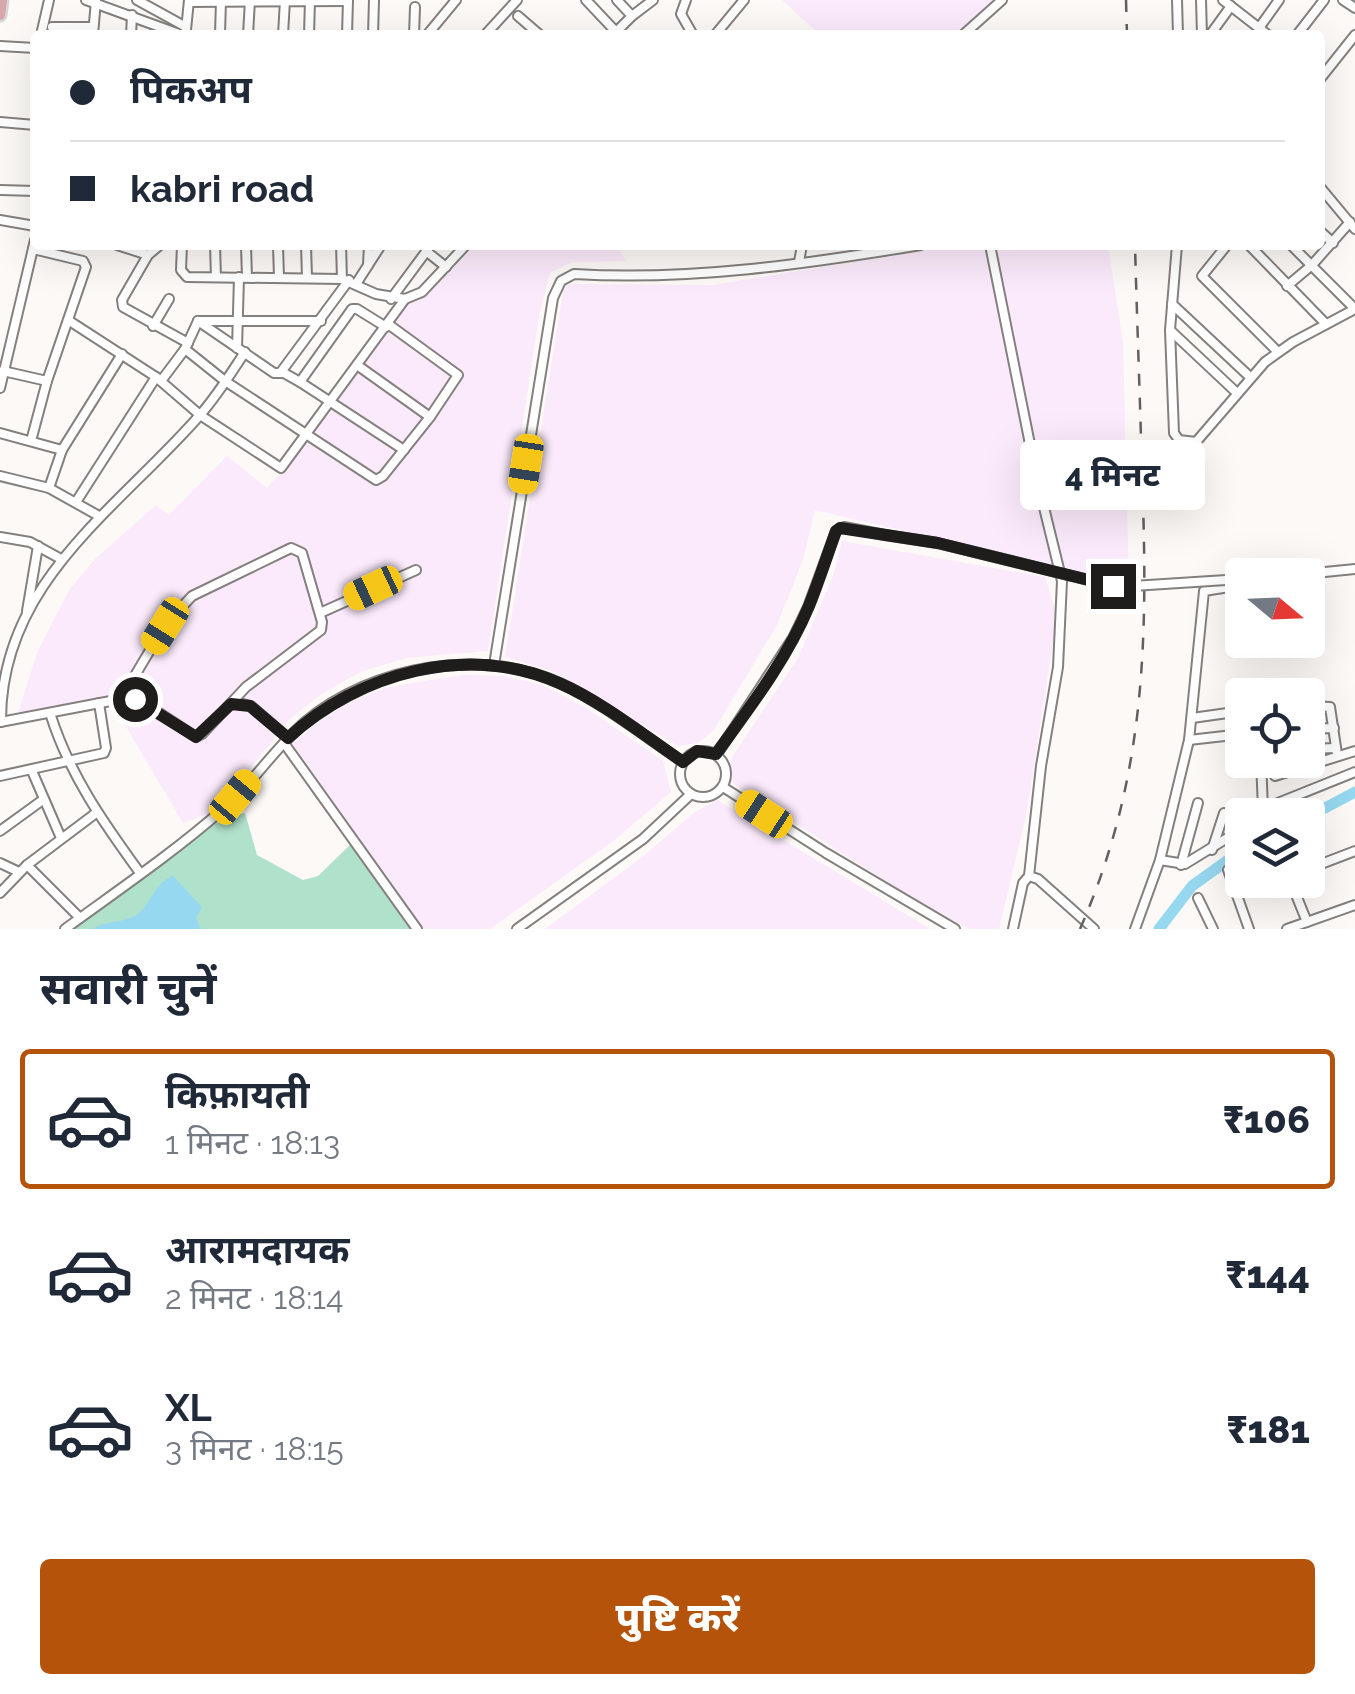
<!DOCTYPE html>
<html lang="hi">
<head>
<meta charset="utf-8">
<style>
  :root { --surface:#fff; --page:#f2f2f3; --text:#1f2937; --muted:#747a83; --line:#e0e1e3; --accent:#b45309 }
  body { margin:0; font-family:Raleway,"Noto Sans Devanagari",sans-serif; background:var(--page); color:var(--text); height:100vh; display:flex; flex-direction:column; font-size:38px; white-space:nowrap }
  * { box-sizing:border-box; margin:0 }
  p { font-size:32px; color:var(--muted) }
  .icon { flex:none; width:55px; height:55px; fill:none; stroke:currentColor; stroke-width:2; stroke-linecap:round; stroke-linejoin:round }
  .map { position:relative; height:929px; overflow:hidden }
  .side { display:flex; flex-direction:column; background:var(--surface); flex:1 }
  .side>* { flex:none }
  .top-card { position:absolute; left:30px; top:30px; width:1295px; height:220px; border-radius:10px; box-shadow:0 10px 40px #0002; display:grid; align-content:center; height:220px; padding:0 40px; background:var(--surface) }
  .needle { width:65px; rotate:109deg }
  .fabs { position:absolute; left:1225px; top:558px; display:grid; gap:20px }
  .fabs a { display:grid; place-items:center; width:100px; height:100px; border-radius:10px; background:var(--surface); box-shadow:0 10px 40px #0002; font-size:50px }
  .end { position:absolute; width:45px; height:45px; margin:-22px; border:12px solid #1e1d1c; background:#fff; box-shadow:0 0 0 5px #fff }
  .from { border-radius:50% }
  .bubble { position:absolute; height:70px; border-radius:10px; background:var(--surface); box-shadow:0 10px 40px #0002; font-size:32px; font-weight:800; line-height:70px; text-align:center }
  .car { position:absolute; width:30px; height:60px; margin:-30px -15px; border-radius:12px; box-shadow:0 0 8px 2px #0007; background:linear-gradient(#f5c518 24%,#345 0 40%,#f5c518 0 76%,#345 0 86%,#f5c518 0) }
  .top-card b { display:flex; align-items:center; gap:35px; height:95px; font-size:38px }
  .top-card b+b { border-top:2px solid var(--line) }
  .top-card i { width:25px; height:25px; background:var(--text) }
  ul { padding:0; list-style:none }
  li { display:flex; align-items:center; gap:30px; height:140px; margin:0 20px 15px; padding:0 20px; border:5px solid transparent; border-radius:10px }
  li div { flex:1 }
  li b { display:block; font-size:38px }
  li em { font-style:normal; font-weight:800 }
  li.on { border-color:var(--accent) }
  li>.icon { width:90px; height:90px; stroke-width:1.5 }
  h2 { padding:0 40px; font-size:45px; line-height:120px }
  .cta { display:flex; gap:20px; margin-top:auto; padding:20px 40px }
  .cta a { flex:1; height:115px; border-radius:10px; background:var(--accent); color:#fff; font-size:40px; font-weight:800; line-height:115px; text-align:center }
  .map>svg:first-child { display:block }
  .industrial { fill:#fbeafb }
  .green { fill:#b0e1ca }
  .water { fill:#96d8ef }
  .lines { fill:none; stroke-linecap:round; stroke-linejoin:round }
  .river { stroke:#96d8ef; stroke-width:11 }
  .minor-casing { stroke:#84807e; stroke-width:12 }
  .major-casing { stroke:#d6d6d6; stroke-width:15 }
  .minor { stroke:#fff; stroke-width:8 }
  .major { stroke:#d8a7aa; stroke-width:10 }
  .rail { stroke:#62605f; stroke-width:2.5; stroke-dasharray:12 12; stroke-linecap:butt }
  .minor-bridge-casing { stroke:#84807e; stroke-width:12; stroke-linecap:butt }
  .minor-bridge { stroke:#fff; stroke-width:8 }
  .route { stroke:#1e1d1c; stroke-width:12 }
</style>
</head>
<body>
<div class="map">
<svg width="1355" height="929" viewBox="0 0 1355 929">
  <rect width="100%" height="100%" fill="#fdf9f7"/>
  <g class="industrial">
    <path d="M782 0H993L955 35H820Z"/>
    <path d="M476 245H615L627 261 572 262 550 273 539 316 488 651 406 658 360 672 320 695 290 719 215 811 183 823 109 698 18 713 37 653 69 590 96 558 156 505 169 515 227 456 267 488 293 459 405 305 425 297Z"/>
    <path d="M960 245H1108L1123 343 1129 584 815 510 803 560 777 625 714 730 698 743 678 746 552 671 505 657 563 291 569 284 713 285Z"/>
    <path d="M842 541 1045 577 1057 616 1027 811 999 929H969L909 896 734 784 729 769 732 757 798 658 833 576Z"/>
    <path d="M461 675 504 676 542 685 586 708 663 761 671 792 616 839 490 929H423L293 744 314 725 344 705 384 688Z"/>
    <path d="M717 800 843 876 930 929H545L641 858 695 812Z"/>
  </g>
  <path class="green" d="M245 813 257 855 303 880 318 876 352 843 414 929H70C113 897 197 822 245 813Z"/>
  <path class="water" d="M173 876 202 907 196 918 201 929H92C107 920 124 924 139 913 152 902 154 883 173 876Z"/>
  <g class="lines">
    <g class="river">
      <path d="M1308 817 1355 792"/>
      <path d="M1159 929 1192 886 1242 850"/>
    </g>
    <defs>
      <g id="minor">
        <path d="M86 0 182 35"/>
        <path d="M137 0 186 27"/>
        <path d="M586 0 619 35"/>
        <path d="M686 0 681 14 693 35"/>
        <path d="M1177 0 1178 35"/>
        <path d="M1201 0 1202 35"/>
        <path d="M1223 0 1268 35"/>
        <path d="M1343 0 1355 8"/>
        <path d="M189 2 348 1"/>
        <path d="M518 16 540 35"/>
        <path d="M632 16 653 0"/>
        <path d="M52 27H93"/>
        <path d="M1259 28 1279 0"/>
        <path d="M186 30 189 0"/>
        <path d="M616 32 632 16 617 0"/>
        <path d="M41 35 49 0"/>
        <path d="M93 35 96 0"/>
        <path d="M131 35 132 15"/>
        <path d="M220 35 221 0"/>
        <path d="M248 35 250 0"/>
        <path d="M283 35 285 0"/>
        <path d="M309 35 310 0"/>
        <path d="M347 35 348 0"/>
        <path d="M373 35 374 0"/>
        <path d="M414 35 415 7"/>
        <path d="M427 35 456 0"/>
        <path d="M485 35 517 0"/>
        <path d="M715 35 744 0"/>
        <path d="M963 35 1002 0"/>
        <path d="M1210 35 1231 6"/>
        <path d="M1297 35 1324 0"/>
        <path d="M0 46 35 48"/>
        <path d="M1320 79 1355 35"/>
        <path d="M0 122 35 125"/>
        <path d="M1320 187 1355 229"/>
        <path d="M0 190 35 191"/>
        <path d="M0 220 35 226"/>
        <path d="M1320 231 1333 243"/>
        <path d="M117 245 148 255 122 300 123 307 188 343"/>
        <path d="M182 245 181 270 187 277 342 279 376 294 405 299 422 292 466 245"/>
        <path d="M215 245 216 277"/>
        <path d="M246 245 247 277"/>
        <path d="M278 245 279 277"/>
        <path d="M306 245 307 277"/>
        <path d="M341 245 342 279"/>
        <path d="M990 245 1037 479 1062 581 1058 667 1041 766 1029 876 1023 883 1013 929"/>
        <path d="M1177 245 1170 330 1174 433 1179 440 1196 442 1265 362 1293 342 1355 309"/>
        <path d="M1227 245 1202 276 1278 352"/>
        <path d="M1249 245 1326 324"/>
        <path d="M1291 245 1355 309"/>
        <path d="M426 251 446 267"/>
        <path d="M148 255 160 245"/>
        <path d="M799 262 802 245"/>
        <path d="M368 265 369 245"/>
        <path d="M356 284 381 245"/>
        <path d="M1287 286 1312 265 1350 222"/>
        <path d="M391 299 431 245"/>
        <path d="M1172 304 1250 377"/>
        <path d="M68 320 156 377 76 502"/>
        <path d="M198 321 274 373H284L300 382 404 450"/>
        <path d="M198 321H321"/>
        <path d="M153 326 169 299"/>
        <path d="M1171 331 1237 393"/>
        <path d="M237 348 239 277"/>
        <path d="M185 349 225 381 376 480 383 476 430 417 458 375 388 324"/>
        <path d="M357 365 430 417"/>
        <path d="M3 371 47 381"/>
        <path d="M281 372 349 280"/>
        <path d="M156 377 200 415 281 468 405 299"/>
        <path d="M161 381 185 349 198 321"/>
        <path d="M300 382 352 309H357L386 327"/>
        <path d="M0 388 35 240"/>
        <path d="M0 433 62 450"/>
        <path d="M31 441 47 381 86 267 83 261 33 249"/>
        <path d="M0 476 49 488 99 516"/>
        <path d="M49 488 62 450 122 354"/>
        <path d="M0 537 30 542 61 559"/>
        <path d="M1295 575 1355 569"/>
        <path d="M27 611 38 546"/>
        <path d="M320 613 416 570"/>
        <path d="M494 665 553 298 561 281 574 274C690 281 807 264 921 245"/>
        <path d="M235 702 251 706 288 738"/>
        <path d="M1308 706 1330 707 1337 754"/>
        <path d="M50 713C69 774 103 822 140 873"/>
        <path d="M1192 718 1242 711"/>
        <path d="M0 722 121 699 144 703 196 737 202 734 246 687 321 630 322 622 302 553 291 548 192 596 165 625 121 699"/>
        <path d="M1 722C0 582 118 509 200 415 217 396 231 373 245 352"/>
        <path d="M1308 729 1334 728"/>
        <path d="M1189 740 1242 734"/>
        <path d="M284 743 417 929"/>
        <path d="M1308 749 1336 748"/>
        <circle cx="703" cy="774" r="23"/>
        <path d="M717 754 793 638 808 607 836 531 844 527 885 535"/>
        <path d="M1261 760 1263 809 1355 772"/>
        <path d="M32 771 61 838"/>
        <path d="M0 776 104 753 106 748 99 703"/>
        <path d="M1275 776 1355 751"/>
        <path d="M723 787 826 853 955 929"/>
        <path d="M0 831 44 799"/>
        <path d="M1212 850 1224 813"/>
        <path d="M1160 860 1185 864 1242 829"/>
        <path d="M0 863 19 872"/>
        <path d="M27 865 80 918"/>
        <path d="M1181 865 1198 803"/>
        <path d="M1308 869 1355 851"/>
        <path d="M1228 870 1249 929"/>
        <path d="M1029 876 1038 879 1094 929"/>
        <path d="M1290 880 1307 922"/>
        <path d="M0 893 27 865 96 813"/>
        <path d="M1198 898 1213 929"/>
        <path d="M65 929C117 891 173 853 222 810 252 784 274 749 305 722 372 666 482 646 562 684 604 704 644 736 683 762"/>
        <path d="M517 929 643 839 691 794"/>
        <path d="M1135 929 1160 860 1189 740 1204 591 1242 585"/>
        <path d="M1287 929 1355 905"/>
      </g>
      <path id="major" d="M0 15 2 0"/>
    </defs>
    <use href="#minor" class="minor-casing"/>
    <use href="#major" class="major-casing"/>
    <use href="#minor" class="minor"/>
    <use href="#major" class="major"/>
    <g class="rail">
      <path d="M1126 0 1127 35"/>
      <path d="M1080 929C1147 776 1148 636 1142 473 1140 397 1137 321 1135 245"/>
    </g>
    <defs>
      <path id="minor-bridge" d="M885 535 937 543 1117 587 1242 579"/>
    </defs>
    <use href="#minor-bridge" class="minor-bridge-casing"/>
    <use href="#minor-bridge" class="minor-bridge"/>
  </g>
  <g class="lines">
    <path class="route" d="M135 699 196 737 231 704 250 706 288 738C360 672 468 643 559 683 601 701 645 736 683 762L697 751 716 754C750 707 787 659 809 606 819 581 827 556 836 531L840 528 938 543 1113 586"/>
  </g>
</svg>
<div class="fabs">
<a><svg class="needle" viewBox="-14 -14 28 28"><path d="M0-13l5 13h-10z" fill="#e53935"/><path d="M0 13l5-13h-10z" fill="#747a83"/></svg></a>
<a><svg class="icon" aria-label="locate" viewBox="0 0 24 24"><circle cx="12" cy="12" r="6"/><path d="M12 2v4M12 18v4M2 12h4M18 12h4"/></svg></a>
<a><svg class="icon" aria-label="layers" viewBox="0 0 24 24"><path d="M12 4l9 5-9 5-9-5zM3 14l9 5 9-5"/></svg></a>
</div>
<i class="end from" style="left:135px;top:699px"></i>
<i class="end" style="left:1113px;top:586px"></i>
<div class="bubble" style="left:1020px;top:440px;width:185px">4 मिनट</div>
<i class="car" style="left:526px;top:464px;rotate:189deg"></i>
<i class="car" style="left:373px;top:588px;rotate:245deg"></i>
<i class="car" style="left:165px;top:626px;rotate:212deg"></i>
<i class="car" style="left:235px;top:797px;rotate:40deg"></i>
<i class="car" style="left:764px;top:814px;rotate:303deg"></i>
<div class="top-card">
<b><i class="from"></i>पिकअप</b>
<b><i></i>kabri road</b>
</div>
</div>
<section class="side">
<h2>सवारी चुनें</h2>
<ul>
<li class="on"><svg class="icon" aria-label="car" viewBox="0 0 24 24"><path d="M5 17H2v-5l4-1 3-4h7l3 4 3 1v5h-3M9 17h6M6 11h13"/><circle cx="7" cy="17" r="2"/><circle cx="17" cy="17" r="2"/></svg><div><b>किफ़ायती</b><p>1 मिनट · 18:13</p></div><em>₹106</em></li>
<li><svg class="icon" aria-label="car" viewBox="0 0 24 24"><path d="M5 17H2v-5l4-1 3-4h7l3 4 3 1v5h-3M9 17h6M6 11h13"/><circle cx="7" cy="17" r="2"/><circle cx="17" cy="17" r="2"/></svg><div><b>आरामदायक</b><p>2 मिनट · 18:14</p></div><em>₹144</em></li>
<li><svg class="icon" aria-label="car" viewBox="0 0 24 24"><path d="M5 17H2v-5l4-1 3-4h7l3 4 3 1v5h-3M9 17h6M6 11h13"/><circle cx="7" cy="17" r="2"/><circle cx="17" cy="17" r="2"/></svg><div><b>XL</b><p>3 मिनट · 18:15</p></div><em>₹181</em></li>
</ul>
<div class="cta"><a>पुष्टि करें</a></div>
</section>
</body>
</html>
